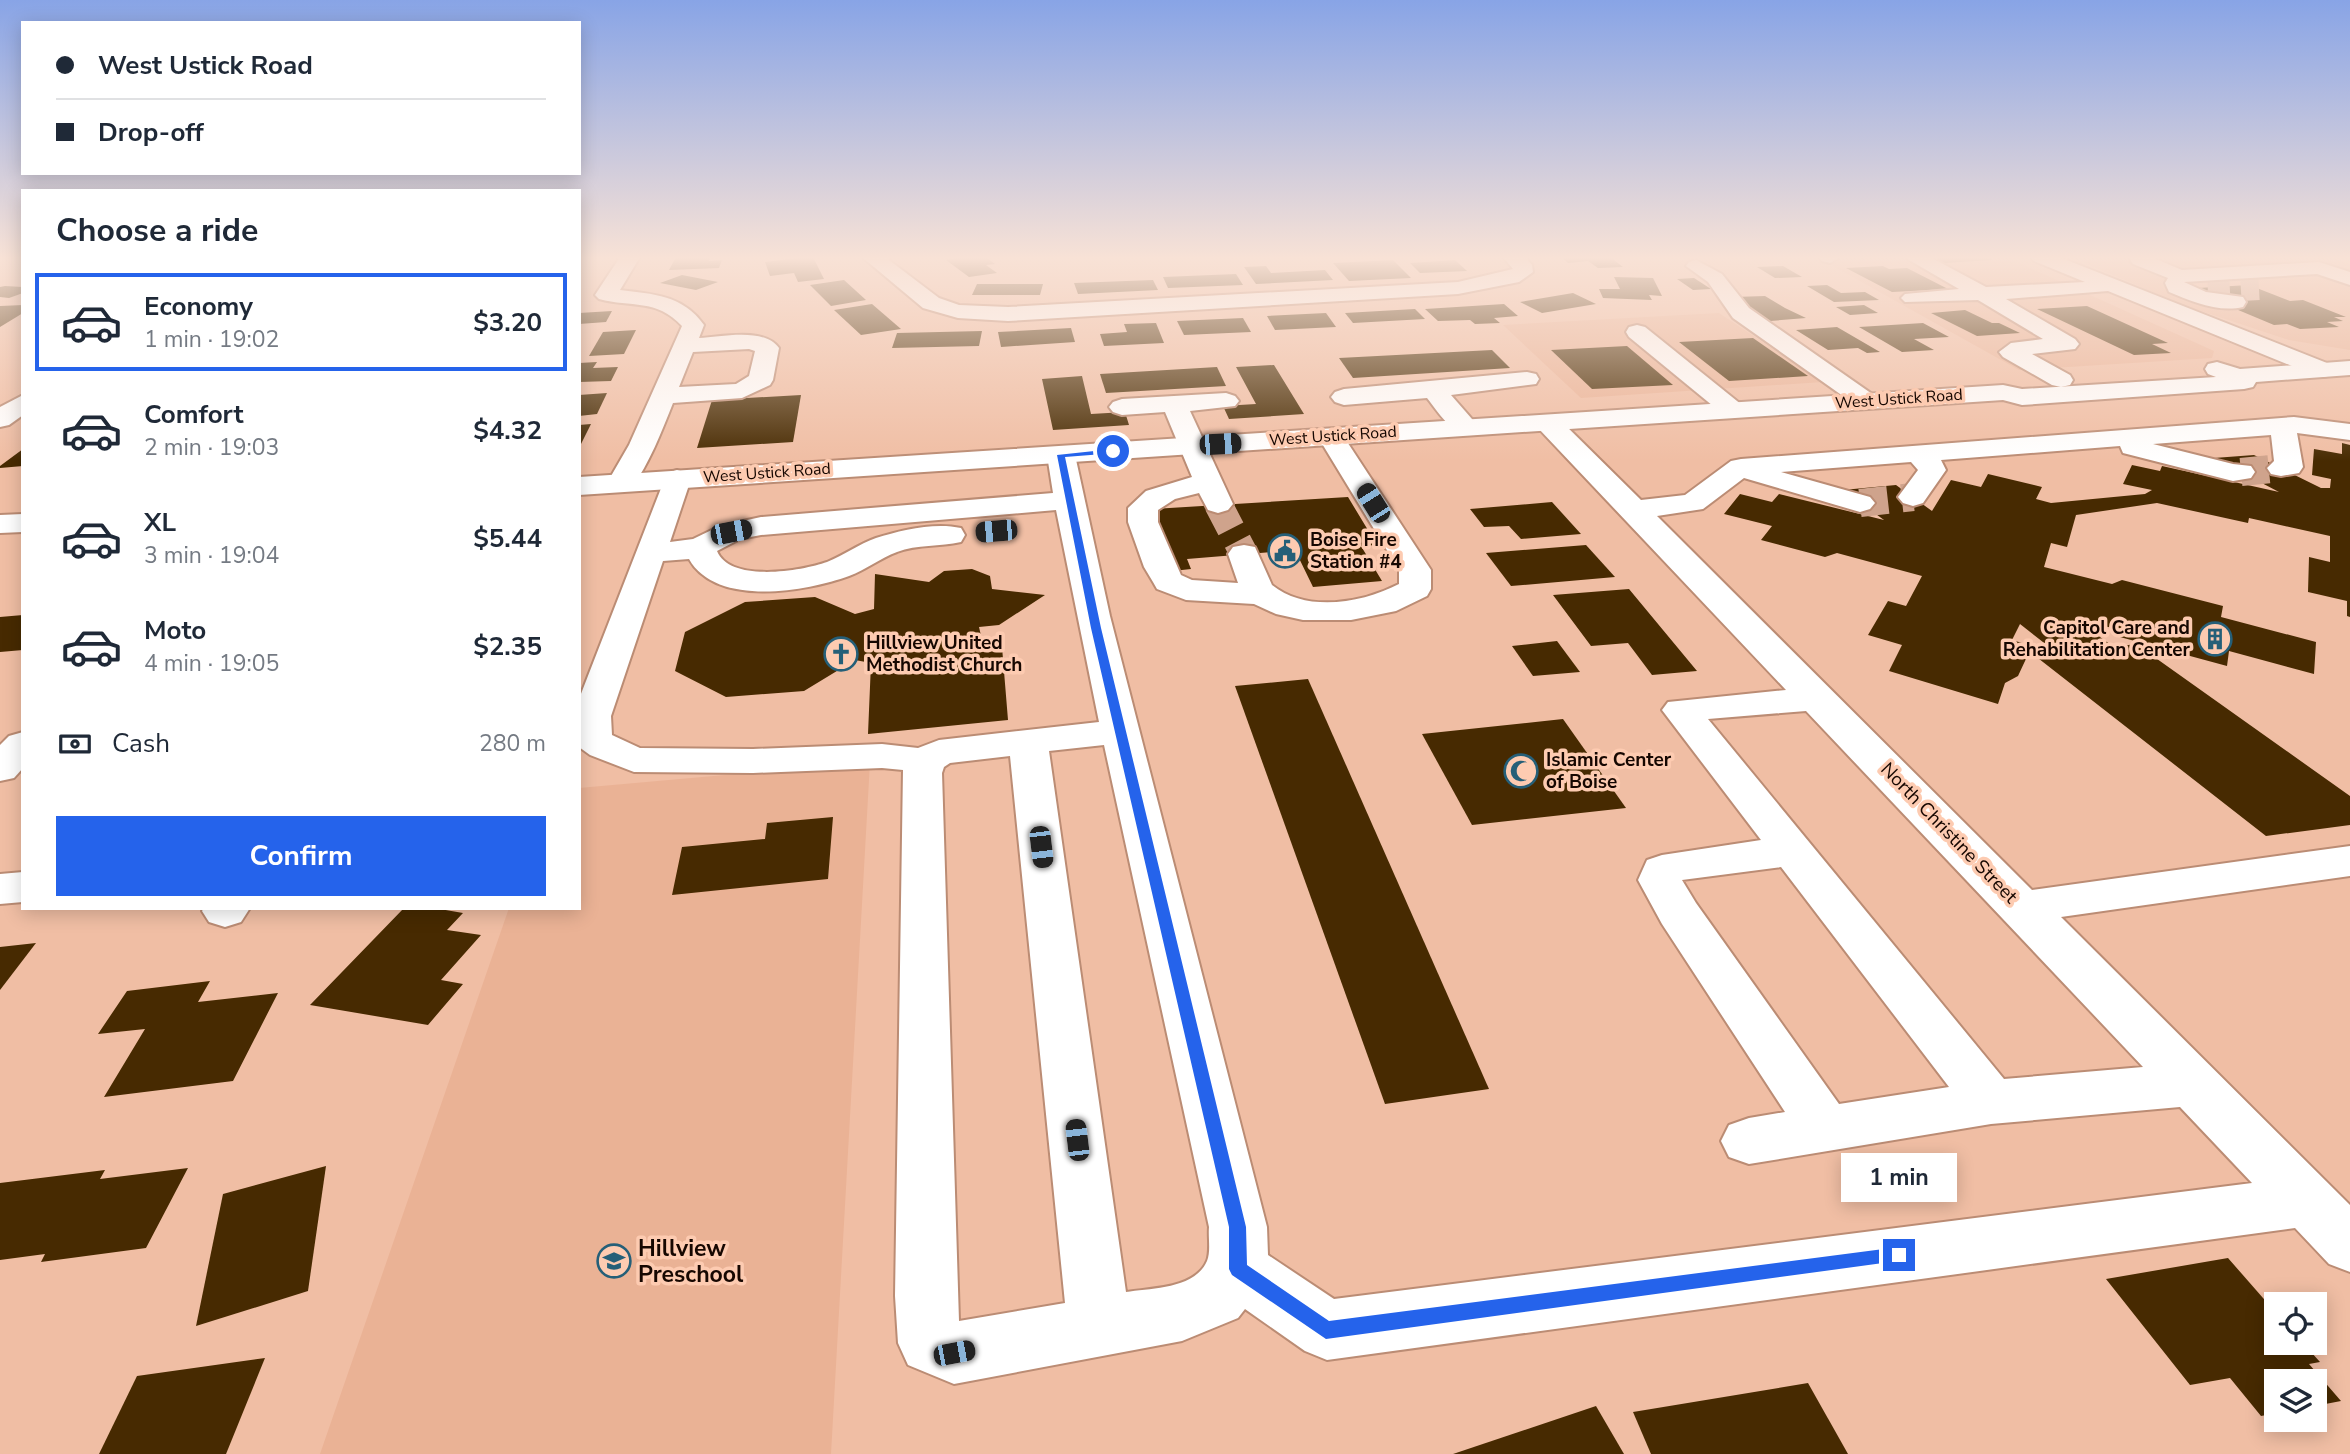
<!DOCTYPE html>
<html lang="en">
<head>
<meta charset="utf-8">
<style>
  :root { --surface:#fff; --page:#f2f2f3; --text:#1f2937; --muted:#747a83; --line:#e0e1e3; --accent:#2563eb }
  body { margin:0; font-family:"Nunito Sans",sans-serif; background:var(--page); color:var(--text); height:100vh; display:flex; flex-direction:column; font-size:26px; white-space:nowrap }
  * { box-sizing:border-box; margin:0 }
  p { font-size:23px; color:var(--muted) }
  .icon { flex:none; width:38px; height:38px; fill:none; stroke:currentColor; stroke-width:2; stroke-linecap:round; stroke-linejoin:round }
  .map { position:relative; flex:1; overflow:hidden }
  .side { position:absolute; left:21px; top:189px; width:560px; height:721px; display:flex; flex-direction:column; background:var(--surface); border-radius:0px; box-shadow:0 4px 18px #0003 }
  .side>* { flex:none }
  .hud { position:absolute; left:21px; top:21px; width:560px; height:154px; border-radius:0px; box-shadow:0 4px 18px #0003; display:grid; align-content:center; height:154px; padding:0 35px; background:var(--surface) }
  .buttons { position:absolute; left:2264px; top:1292px; display:grid; gap:14px }
  .buttons a { display:grid; place-items:center; width:63px; height:63px; border-radius:0px; background:var(--surface); box-shadow:0 4px 18px #0003; font-size:35px }
  .end { position:absolute; width:32px; height:32px; margin:-16px; border:9px solid #2563eb; background:#fff; box-shadow:0 0 0 4px #fff }
  .from { border-radius:50% }
  .bubble { position:absolute; height:49px; border-radius:0px; background:var(--surface); box-shadow:0 4px 18px #0003; font-size:23px; font-weight:700; line-height:49px; text-align:center }
  .car { position:absolute; width:21px; height:42px; margin:-21px -10px; border-radius:9px; box-shadow:0 0 5px 2px #0007; background:linear-gradient(#222 24%,#8ab4d8 0 40%,#222 0 76%,#8ab4d8 0 86%,#222 0) }
  .hud b { display:flex; align-items:center; gap:24px; height:66px; font-size:26px }
  .hud b+b { border-top:2px solid var(--line) }
  .hud i { width:18px; height:18px; background:var(--text) }
  ul { padding:0; list-style:none }
  li { display:flex; align-items:center; gap:21px; height:98px; margin:0 14px 10px; padding:0 21px; border:4px solid transparent; border-radius:0px }
  li div { flex:1 }
  li b { display:block; font-size:26px }
  li em { font-style:normal; font-weight:700 }
  li.active { border-color:var(--accent) }
  li>.icon { width:63px; height:63px; stroke-width:1.5 }
  h2 { padding:0 35px; font-size:32px; line-height:84px }
  .pay { display:flex; align-items:center; gap:18px; height:77px; padding:0 35px; font-size:26px }
  .pay p { margin-inline-start:auto }
  .cta { display:flex; gap:14px; margin-top:auto; padding:14px 35px }
  .cta a { flex:1; height:80px; border-radius:0px; background:var(--accent); color:#fff; font-size:28px; font-weight:700; line-height:80px; text-align:center }
  .map>svg:first-child { display:block }
  .built { fill:#eab295 }
  .building { fill:#472a01 }
  .lines { fill:none; stroke-linecap:round; stroke-linejoin:round }
  .minor-tunnel-far1 { stroke:#cfa38c; stroke-width:22; stroke-dasharray:22 11; stroke-linecap:butt }
  .minor-tunnel { stroke:#cfa38c; stroke-width:28; stroke-dasharray:28 14; stroke-linecap:butt }
  .minor-casing { stroke:#bb8c74; stroke-width:4 }
  .major-casing { stroke:#bb8c74; stroke-width:4 }
  .minor { fill:#fff; fill-rule:evenodd }
  .major { fill:#fff; fill-rule:evenodd }
  .route { fill:#2563eb }
  .labels { text-anchor:middle; dominant-baseline:central; stroke-width:7; stroke-linejoin:round; paint-order:stroke }
  .far-street-label { font-size:16px; fill:#160701; stroke:#fdcbb1 }
  .poi-label { font-size:19px; font-weight:bold; fill:#160701; stroke:#fdcbb1; text-anchor:start }
  .street-label { font-size:19px; fill:#160701; stroke:#fdcbb1 }
  .near-poi-label { font-size:23px; font-weight:bold; fill:#160701; stroke:#fdcbb1; text-anchor:start }
</style>
</head>
<body>
<div class="map">
<svg width="2350" height="1454" viewBox="0 0 2350 1454">
  <rect width="100%" height="100%" fill="#f0bea4"/>
  <g class="built">
    <path d="M1817 257H2006L2214 351 2212 358 2019 370Z"/>
    <path d="M2071 257H2329L2350 264V350L2289 340 2183 305Z"/>
    <path d="M1719 313 1823 382 1581 398 1503 325Z"/>
    <path d="M870 762 831 1454H320L509 908H579V788Z"/>
  </g>
  <g class="building">
    <path d="M676 257H710L709 261 722 260 719 268 669 270Z"/>
    <path d="M807 257H813L824 279 798 282 794 273 770 276 765 262Z"/>
    <path d="M963 257 987 258 995 264 986 265 997 273 969 277 946 260Z"/>
    <path d="M1561 257H1610L1623 267 1598 268 1588 261 1568 263Z"/>
    <path d="M1933 257H1985L1992 260 1944 263Z"/>
    <path d="M1393 260 1411 278 1349 281 1333 263Z"/>
    <path d="M1455 260 1467 271 1420 273 1410 263Z"/>
    <path d="M1266 266 1271 273 1325 270 1333 280 1256 284 1244 267Z"/>
    <path d="M1783 266 1802 277 1775 278 1757 267Z"/>
    <path d="M1883 266 1889 269 1907 268 1948 289 1892 292 1846 268Z"/>
    <path d="M1236 274 1243 285 1168 288 1163 277Z"/>
    <path d="M682 275 718 282 696 290 660 283Z"/>
    <path d="M1614 277 1653 278 1662 296 1649 295 1652 300 1603 298 1599 289H1620Z"/>
    <path d="M1694 278 1711 289 1693 290 1677 279Z"/>
    <path d="M844 280 866 300 831 306 810 285Z"/>
    <path d="M1153 280 1158 290 1078 294 1074 283Z"/>
    <path d="M977 284H1043L1040 295H972Z"/>
    <path d="M1827 285 1841 293 1865 292 1879 300 1834 302 1807 286Z"/>
    <path d="M2249 285 2290 301 2303 300 2346 317H2334L2343 321 2327 322 2339 327 2300 329 2287 324 2274 325 2231 307H2243L2198 288Z"/>
    <path d="M5 286 23 287V293L9 298 0 297V287Z"/>
    <path d="M1573 293 1596 304 1542 313 1520 302Z"/>
    <path d="M1765 296 1785 308 1806 318 1770 321 1734 297Z"/>
    <path d="M872 304 901 329 861 335 834 310Z"/>
    <path d="M1504 304 1518 316 1494 318 1500 323 1475 324 1470 320 1438 321 1425 309Z"/>
    <path d="M23 305V313L0 327V306Z"/>
    <path d="M1864 305 1878 313 1850 315 1836 307Z"/>
    <path d="M2087 306 2168 343 2152 344 2171 353 2134 355 2037 309Z"/>
    <path d="M1415 309 1425 319 1353 323 1345 313Z"/>
    <path d="M1965 310 1992 323H1999L2020 333 1977 336 1931 313Z"/>
    <path d="M612 311 606 322 579 324V313Z"/>
    <path d="M1326 313 1336 327 1275 330 1267 316Z"/>
    <path d="M1243 318 1251 332 1184 335 1177 321Z"/>
    <path d="M1156 323 1164 343 1104 346 1100 334 1127 332 1124 324Z"/>
    <path d="M1923 323 1949 337 1914 339 1934 350 1902 352 1859 327Z"/>
    <path d="M1837 327 1880 352 1867 353 1858 348 1828 350 1796 330Z"/>
    <path d="M1071 328 1075 342 1001 347 998 332Z"/>
    <path d="M636 330 624 354 589 356 603 332Z"/>
    <path d="M982 331 979 346 892 348 897 333Z"/>
    <path d="M1753 338 1808 376 1729 381 1679 342Z"/>
    <path d="M1627 346 1673 385 1592 389 1551 350Z"/>
    <path d="M1492 350 1510 368 1353 378 1339 358Z"/>
    <path d="M597 362 593 368 618 367 611 381 579 382V363Z"/>
    <path d="M1274 365 1304 414 1229 419 1223 406 1256 404 1236 367Z"/>
    <path d="M1217 367 1226 386 1106 393 1100 374Z"/>
    <path d="M1082 376 1091 414 1125 412 1129 425 1053 430 1042 379Z"/>
    <path d="M607 393 597 414 579 416V395Z"/>
    <path d="M801 395 793 442 697 448 712 400Z"/>
    <path d="M591 424 579 448V425Z"/>
    <path d="M2342 443 2350 445V617L2347 616V601L2308 592 2309 557 2330 562V536L2249 518 2248 523 2157 503 2076 515 2067 547 2051 543 2044 567 2112 584 2122 580 2223 606 2221 617 2316 642 2314 674 2229 651 2227 666 2120 637 2122 630 2076 620 2114 647 2136 644 2350 796V825L2266 836 2034 655 2057 653 2020 624 2012 640 2032 646 2018 676 2005 683 1998 704 1889 671 1902 645 1868 635 1888 601 1906 606 1922 576 1837 553 1825 557 1761 540 1772 526 1724 514 1740 494 1772 502 1779 494 1884 520 1843 490 1896 485 1932 511 1951 480 1981 487 1988 474 2042 487 2036 499 2051 503 2145 494 2152 490 2123 484 2132 465 2160 471 2162 466 2279 492 2214 458 2254 455 2321 488H2330L2331 479 2312 475 2314 449 2342 454Z"/>
    <path d="M23 449V466L0 468V466Z"/>
    <path d="M1348 497 1377 545 1361 546 1382 581 1313 587 1295 550 1187 559 1191 569 1173 571 1153 509Z"/>
    <path d="M1552 502 1581 534 1521 539 1509 526 1484 527 1470 509Z"/>
    <path d="M1586 545 1615 577 1511 586 1486 553Z"/>
    <path d="M972 569 990 576 992 589 1045 595 999 625 979 627 982 640 1002 647 1008 720 868 734 871 663 855 660 804 691 726 697 675 671 685 632 745 602 815 597 855 614 874 609 875 574 929 582 944 571Z"/>
    <path d="M1629 589 1697 671 1652 675 1628 643 1591 646 1553 595Z"/>
    <path d="M23 615V650L0 652V617Z"/>
    <path d="M1557 641 1580 672 1533 676 1512 646Z"/>
    <path d="M1308 679 1489 1089 1385 1104 1235 686Z"/>
    <path d="M1563 719 1626 808 1472 825 1422 734Z"/>
    <path d="M833 817 828 879 672 895 682 847 765 839 767 823Z"/>
    <path d="M404 908H434L463 913 447 930 481 935 441 980 463 984 428 1025 310 1005Z"/>
    <path d="M36 943 0 990V947Z"/>
    <path d="M210 981 198 1002 278 993 233 1081 104 1097 145 1029 98 1034 127 991Z"/>
    <path d="M326 1166 308 1291 196 1326 223 1194Z"/>
    <path d="M188 1168 146 1248 41 1262 45 1254 0 1260V1183L105 1170 100 1179Z"/>
    <path d="M2228 1258 2277 1314V1342H2302L2320 1362 2309 1364 2341 1401 2315 1406V1381H2277V1413L2261 1416 2230 1378 2190 1385 2106 1279Z"/>
    <path d="M265 1358 226 1454H99L137 1376Z"/>
    <path d="M1808 1383 1848 1454H1651L1633 1412Z"/>
    <path d="M1596 1406 1624 1454H1453Z"/>
  </g>
  <g class="lines">
    <path class="minor-tunnel-far1" d="M2208 292 2259 289"/>
    <g class="minor-tunnel">
      <path d="M2241 472 2281 468"/>
      <path d="M1860 503 1913 497"/>
      <path d="M1218 504 1244 554"/>
    </g>
    <defs>
      <g id="minor">
        <path d="M620 257H640L620 290C653 294 683 295 704 325L699 338C721 337 764 327 779 348L773 380 770 385 742 398 673 403C661 433 650 462 631 489L621 492 611 489 607 483 629 445 682 326C656 298 632 308 599 299L595 295ZM749 349 755 351 749 376 736 384 679 387 693 352Z"/>
        <path d="M862 257H885L939 298 959 305 1008 307 1458 282 1513 269 1503 257H1525L1532 265 1533 272 1519 282 1458 294 1008 321 958 318 923 308Z"/>
        <path d="M1819 257H1840L1830 263 1822 261Z"/>
        <path d="M1904 257H1930L1986 287 2085 282 2034 261 2031 257H2059L2332 365 2335 370 2332 375 2323 377 2314 375 2108 291 2006 299 2075 339 2079 344 2075 349 2032 354 2070 375 2073 380 2070 385 2061 387 2052 385 2003 357 1999 352 2011 343 2043 339 1978 300 1905 302 1901 298 1905 294 1959 289Z"/>
        <path d="M2132 257H2151L2182 270 2319 262 2350 272V285L2317 274 2184 282 2206 292 2243 297 2246 302 2243 307C2218 313 2191 301 2169 292L2165 283 2168 278 2133 264 2130 260Z"/>
        <path d="M1696 260 1722 274 1749 308 1875 396 1879 401 1875 406 1866 409 1857 406 1733 318 1708 282 1686 266 1689 262Z"/>
        <path d="M1637 325 1645 327 1742 405 1746 410 1742 415 1733 418 1724 415 1629 337 1626 332 1629 327Z"/>
        <path d="M1527 372 1536 374 1539 379 1536 384 1451 395 1479 427 1475 433C1453 438 1440 414 1427 398L1344 405 1335 402 1331 397 1335 392 1344 389Z"/>
        <path d="M1226 393 1235 396 1239 401 1235 406 1190 411 1233 504 1228 510 1218 513 1208 510 1199 493 1175 499 1158 510V522L1181 575 1192 580 1238 583 1228 554 1233 547 1244 545 1255 547 1272 585C1307 613 1362 603 1399 584V570L1318 437 1322 431 1331 429 1340 431 1431 570V589L1427 596 1396 611 1351 620H1303L1276 614 1254 604 1186 600 1157 589 1153 582 1144 567 1128 522V508L1146 491 1192 477 1165 412 1122 415 1113 412 1109 407 1113 402 1122 399Z"/>
        <path d="M23 395V415L9 425 0 427V407Z"/>
        <path d="M1548 415 1557 417 1641 500 1685 495 1731 461 1741 459 2294 417 2350 424V440L2297 433 2303 467 2299 473 2281 476 2271 474 2267 468 2274 461 2271 435 2153 444 2233 464 2251 466 2255 472 2251 478 2233 481 2123 453 2120 446 1941 460 1946 470 1923 503 1913 506 1903 503 1898 497 1918 470 1911 462 1781 472 1870 497 1875 503 1870 509 1860 512 1744 478 1703 509 1657 516 2032 890 2350 846V876L2061 917 2350 1205V1272L2329 1264 2295 1228 1327 1360 1305 1351 1245 1309 1238 1318 1182 1341 954 1384 908 1365 898 1343 895 1296 903 770 882 768 753 773 634 772 590 755 579 747V699L667 473 677 470 687 473 691 479 670 542 693 539 720 526 761 517 1053 493 1047 455 1051 449 1061 447 1071 449 1075 455 1110 616 1267 1227 1268 1255 1334 1299 2252 1183 2180 1107 1991 1124 1749 1164 1729 1157 1721 1141 1729 1125 1749 1118 1785 1112 1662 924 1638 880 1647 860 1662 855 1761 840 1662 710 1668 702 1786 690 1539 429 1535 423 1539 417ZM1056 510 1099 722 939 740 918 748 882 744 753 749 640 748 612 735 611 716 663 561 689 559C716 607 805 592 849 576 866 570 880 558 897 552 917 544 940 547 961 542L965 535 961 528C935 522 901 530 876 538 859 544 844 555 827 562 802 571 730 583 717 551L740 539 761 535ZM1806 711 2143 1067 2004 1079 1708 719ZM1104 745 1209 1227C1208 1237 1211 1252 1207 1261 1195 1289 1151 1288 1126 1292L1049 751ZM1010 756 1065 1303 959 1321 942 773 944 767 950 763ZM1781 867 1949 1087 1839 1104 1696 903 1682 880Z"/>
        <path d="M23 732V768L14 778 0 781V745L9 736Z"/>
        <path d="M23 872V902L0 904V874Z"/>
        <path d="M204 908H250L241 922 225 927 209 922 202 911Z"/>
      </g>
      <g id="major">
        <path d="M2350 361V375L2256 382 2253 387 2244 389 2022 405 2003 400 579 495V477L2003 385 2022 389 2216 377 2208 374 2205 369 2208 364 2217 362 2240 369Z"/>
        <path d="M23 514V532L0 533V515Z"/>
      </g>
    </defs>
    <use href="#minor" class="minor-casing"/>
    <use href="#major" class="major-casing"/>
    <use href="#minor" class="minor"/>
    <use href="#major" class="major"/>
  </g>
  <linearGradient id="sky" x2="0" y2="1"><stop stop-color="#88a4e6"/><stop offset="0.56" stop-color="#f8e2d6"/><stop offset="1" stop-color="#f8e2d6" stop-opacity="0"/></linearGradient>
  <rect width="2350" height="461" fill="url(#sky)"/>
  <path class="route" d="M1113 449 1116 453 1065 457 1101 628 1246 1227 1247 1265 1329 1321 1899 1247 1905 1249 1907 1255 1905 1260 1326 1339 1232 1275 1229 1269V1227L1091 628 1057 455Z"/>
  <defs>
    <symbol id="civic-ring" viewBox="-11 -11 22 22"><circle r="9.5" fill="#fdcbb1" stroke="#255f78" stroke-width="1.5"/><path d="M-.6-6.5H3V-4.5H.6V-3L4-1V1h2V6H-6V1h2V-1L-.6-3ZM-1.2 2.5V6h2.4V2.5Z" fill="#255f78"/></symbol>
    <symbol id="building-ring" viewBox="-11 -11 22 22"><circle r="9.5" fill="#fdcbb1" stroke="#255f78" stroke-width="1.5"/><path d="M-4-6H4V6H1V3H-1V6H-4ZM-2.5-4.3h1.7v1.8h-1.7ZM.8-4.3h1.7v1.8H.8ZM-2.5-1h1.7V.8h-1.7ZM.8-1h1.7V.8H.8Z" fill="#255f78"/></symbol>
    <symbol id="church-ring" viewBox="-11 -11 22 22"><circle r="9.5" fill="#fdcbb1" stroke="#255f78" stroke-width="1.5"/><path d="M-1.2-6h2.4v3.5h3.3v2.4h-3.3V6h-2.4V-.1h-3.3v-2.4h3.3Z" fill="#255f78"/></symbol>
    <symbol id="mosque-ring" viewBox="-11 -11 22 22"><circle r="9.5" fill="#fdcbb1" stroke="#255f78" stroke-width="1.5"/><path d="M3.5-4.9A6 6 0 1 0 3.5 4.9A5 5 0 1 1 3.5-4.9Z" fill="#255f78"/></symbol>
    <symbol id="school-ring" viewBox="-11 -11 22 22"><circle r="9.5" fill="#fdcbb1" stroke="#255f78" stroke-width="1.5"/><path d="M0-5L7-2L0 1L-7-2ZM-4 1L0 2.5L4 1V4Q0 6-4 4Z" fill="#255f78"/></symbol>
  </defs>
  <g fill-rule="evenodd">
    <use href="#civic-ring" x="1266" y="532" width="38" height="38"/>
    <use href="#building-ring" x="2196" y="620" width="38" height="38"/>
    <use href="#church-ring" x="822" y="635" width="38" height="38"/>
    <use href="#mosque-ring" x="1502" y="752" width="38" height="38"/>
    <use href="#school-ring" x="595" y="1242" width="38" height="38"/>
  </g>
  <g class="labels">
    <g class="far-street-label">
      <text transform="translate(1899 399) rotate(-4)">West Ustick Road</text>
      <text transform="translate(1333 436) rotate(-4)">West Ustick Road</text>
      <text transform="translate(767 473) rotate(-4)">West Ustick Road</text>
    </g>
    <g class="poi-label">
      <text x="1310" y="540">Boise Fire<tspan x="1310" dy="22">Station #4</tspan></text>
      <text x="2190" y="628" text-anchor="end">Capitol Care and<tspan x="2190" dy="22">Rehabilitation Center</tspan></text>
      <text x="866" y="643">Hillview United<tspan x="866" dy="22">Methodist Church</tspan></text>
      <text x="1546" y="760">Islamic Center<tspan x="1546" dy="22">of Boise</tspan></text>
    </g>
    <g class="street-label">
      <text transform="translate(1949 833) rotate(46)">North Christine Street</text>
    </g>
    <g class="near-poi-label">
      <text x="638" y="1248">Hillview<tspan x="638" dy="26">Preschool</tspan></text>
    </g>
  </g>
</svg>
<div class="buttons">
<a><svg class="icon" aria-label="locate" viewBox="0 0 24 24"><circle cx="12" cy="12" r="6"/><path d="M12 2v4M12 18v4M2 12h4M18 12h4"/></svg></a>
<a><svg class="icon" aria-label="layers" viewBox="0 0 24 24"><path d="M12 4l9 5-9 5-9-5zM3 14l9 5 9-5"/></svg></a>
</div>
<i class="end from" style="left:1113px;top:451px"></i>
<i class="end" style="left:1899px;top:1255px"></i>
<div class="bubble" style="left:1841px;top:1153px;width:116px">1 min</div>
<i class="car" style="left:1220px;top:444px;rotate:87deg"></i>
<i class="car" style="left:1373px;top:503px;rotate:328deg"></i>
<i class="car" style="left:996px;top:531px;rotate:265deg"></i>
<i class="car" style="left:731px;top:532px;rotate:79deg"></i>
<i class="car" style="left:1041px;top:847px;rotate:173deg"></i>
<i class="car" style="left:1077px;top:1140px;rotate:353deg"></i>
<i class="car" style="left:954px;top:1353px;rotate:79deg"></i>
<div class="hud">
<b><i class="from"></i>West Ustick Road</b>
<b><i></i>Drop-off</b>
</div>
<section class="side">
<h2>Choose a ride</h2>
<ul>
<li class="active"><svg class="icon" aria-label="car" viewBox="0 0 24 24"><path d="M5 17H2v-5l4-1 3-4h7l3 4 3 1v5h-3M9 17h6M6 11h13"/><circle cx="7" cy="17" r="2"/><circle cx="17" cy="17" r="2"/></svg><div><b>Economy</b><p>1 min · 19:02</p></div><em>$3.20</em></li>
<li><svg class="icon" aria-label="car" viewBox="0 0 24 24"><path d="M5 17H2v-5l4-1 3-4h7l3 4 3 1v5h-3M9 17h6M6 11h13"/><circle cx="7" cy="17" r="2"/><circle cx="17" cy="17" r="2"/></svg><div><b>Comfort</b><p>2 min · 19:03</p></div><em>$4.32</em></li>
<li><svg class="icon" aria-label="car" viewBox="0 0 24 24"><path d="M5 17H2v-5l4-1 3-4h7l3 4 3 1v5h-3M9 17h6M6 11h13"/><circle cx="7" cy="17" r="2"/><circle cx="17" cy="17" r="2"/></svg><div><b>XL</b><p>3 min · 19:04</p></div><em>$5.44</em></li>
<li><svg class="icon" aria-label="car" viewBox="0 0 24 24"><path d="M5 17H2v-5l4-1 3-4h7l3 4 3 1v5h-3M9 17h6M6 11h13"/><circle cx="7" cy="17" r="2"/><circle cx="17" cy="17" r="2"/></svg><div><b>Moto</b><p>4 min · 19:05</p></div><em>$2.35</em></li>
</ul>
<div class="pay"><svg class="icon" aria-label="cash" viewBox="0 0 24 24"><path d="M3 7h18v10H3z"/><circle cx="12" cy="12" r="2"/></svg>Cash<p>280 m</p></div>
<div class="cta"><a>Confirm</a></div>
</section>
</div>
</body>
</html>
